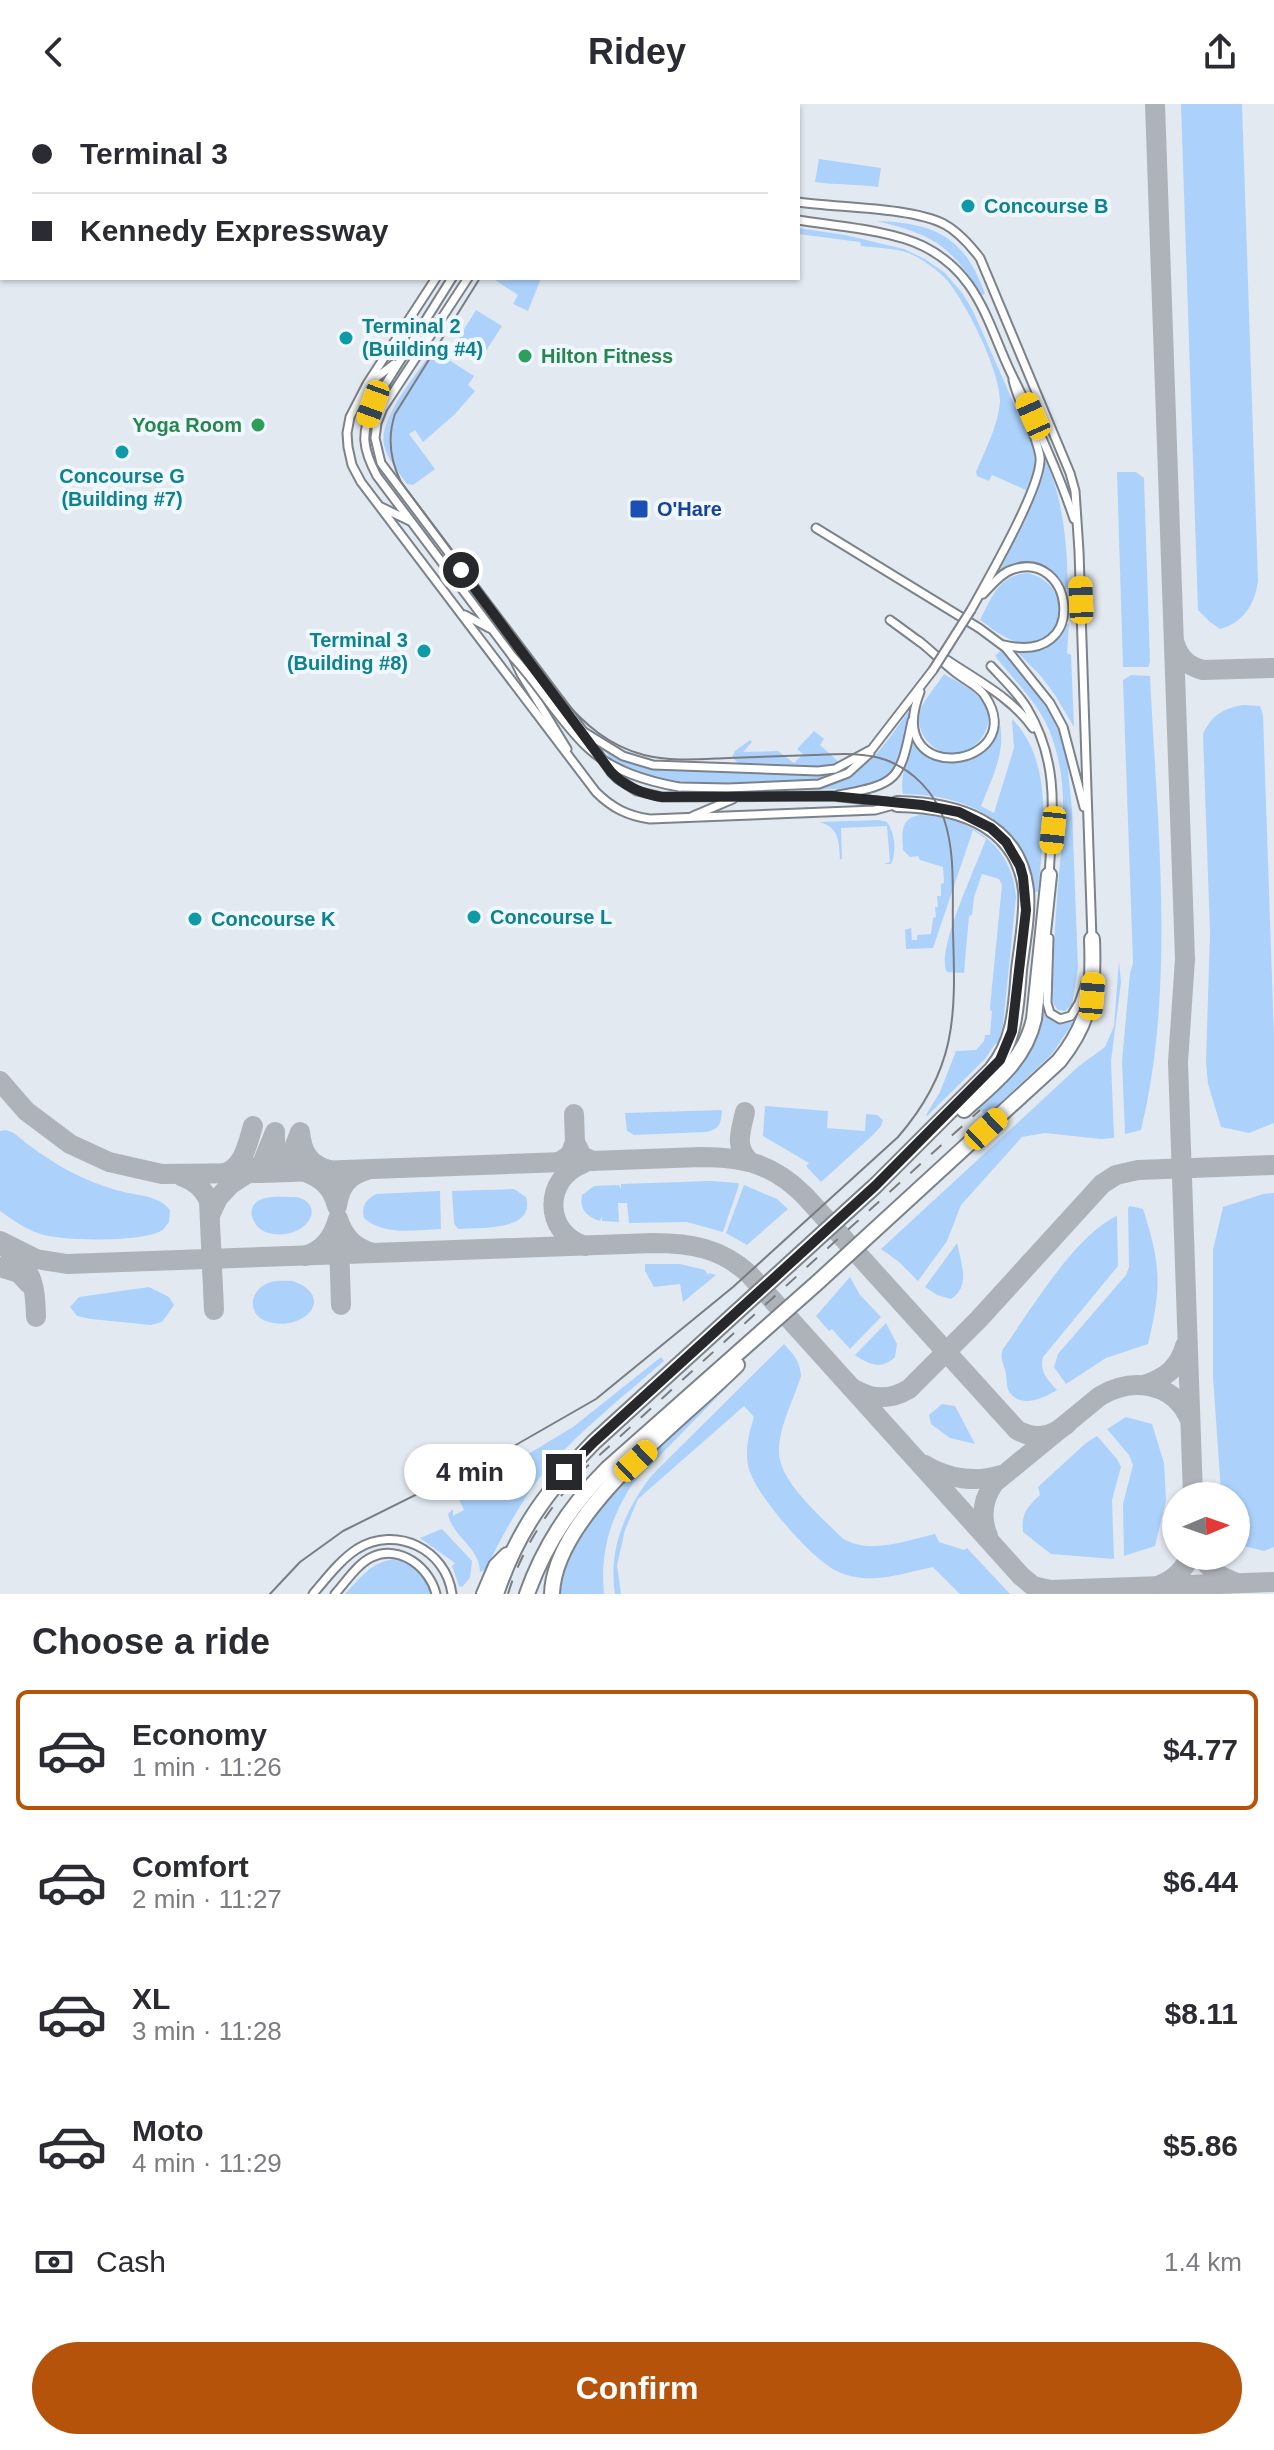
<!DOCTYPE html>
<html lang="en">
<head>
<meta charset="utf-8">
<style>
  :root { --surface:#fff; --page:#f7f7f7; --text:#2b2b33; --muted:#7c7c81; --line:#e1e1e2; --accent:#b45309 }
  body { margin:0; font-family:Arial,sans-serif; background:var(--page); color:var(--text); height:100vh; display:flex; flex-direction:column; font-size:30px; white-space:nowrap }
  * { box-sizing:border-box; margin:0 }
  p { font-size:26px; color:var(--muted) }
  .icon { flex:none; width:44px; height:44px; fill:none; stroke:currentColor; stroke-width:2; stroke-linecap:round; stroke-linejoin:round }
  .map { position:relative; height:1490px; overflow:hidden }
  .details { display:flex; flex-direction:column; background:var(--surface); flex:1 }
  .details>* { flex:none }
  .top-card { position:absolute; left:0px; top:0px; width:800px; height:176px; box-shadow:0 2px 6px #0004; display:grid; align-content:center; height:176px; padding:0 32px; background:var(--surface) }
  .needle { width:52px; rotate:88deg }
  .buttons { position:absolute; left:1162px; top:1378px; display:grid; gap:16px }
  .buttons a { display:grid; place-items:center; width:88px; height:88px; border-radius:50%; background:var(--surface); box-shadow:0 2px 6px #0004; font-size:40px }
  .end { position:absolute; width:36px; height:36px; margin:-18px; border:10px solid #26282b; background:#fff; box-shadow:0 0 0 4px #fff }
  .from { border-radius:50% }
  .bubble { position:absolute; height:56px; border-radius:28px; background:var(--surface); box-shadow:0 2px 6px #0004; font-size:26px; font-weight:700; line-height:56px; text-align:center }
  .car { position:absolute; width:24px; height:48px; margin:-24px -12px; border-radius:10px; box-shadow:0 0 6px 2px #0007; background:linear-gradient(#f5c518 24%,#345 0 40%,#f5c518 0 76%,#345 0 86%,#f5c518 0) }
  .top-card b { display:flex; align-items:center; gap:28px; height:76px; font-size:30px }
  .top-card b+b { border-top:2px solid var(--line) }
  .top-card i { width:20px; height:20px; background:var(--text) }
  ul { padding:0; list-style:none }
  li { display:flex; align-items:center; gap:24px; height:120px; margin:0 16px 12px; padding:0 16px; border:4px solid transparent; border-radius:12px }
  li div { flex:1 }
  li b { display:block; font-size:30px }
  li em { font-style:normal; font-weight:700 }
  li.current { border-color:var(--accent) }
  li>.icon { width:72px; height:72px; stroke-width:1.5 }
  h2 { padding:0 32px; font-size:36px; line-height:96px }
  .pay { display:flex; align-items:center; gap:20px; height:88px; padding:0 32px; font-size:30px }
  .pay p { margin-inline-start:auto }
  .button { display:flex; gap:16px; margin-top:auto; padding:16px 32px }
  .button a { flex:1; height:92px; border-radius:48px; background:var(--accent); color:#fff; font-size:32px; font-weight:700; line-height:92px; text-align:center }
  header { display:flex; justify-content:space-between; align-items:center; height:104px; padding:0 32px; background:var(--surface); font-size:36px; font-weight:700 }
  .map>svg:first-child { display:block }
  .green { fill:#acd2fc }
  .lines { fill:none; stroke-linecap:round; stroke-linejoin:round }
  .taxiway { stroke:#aeb3ba; stroke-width:20 }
  .minor-casing { stroke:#7c8289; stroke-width:11 }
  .motorway-casing { stroke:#7c8289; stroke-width:18 }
  .minor { stroke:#fff; stroke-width:7 }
  .motorway { stroke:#fff; stroke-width:14 }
  .tram { stroke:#797d82; stroke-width:2 }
  .rail { stroke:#797d82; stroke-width:2; stroke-dasharray:14 14; stroke-linecap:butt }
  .minor-bridge-casing { stroke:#7c8289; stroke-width:11; stroke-linecap:butt }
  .minor-bridge { stroke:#fff; stroke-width:7 }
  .route { stroke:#26282b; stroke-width:10 }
  .culture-dot { fill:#0f9aa8; stroke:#f0f7fe; stroke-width:3 }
  .leisure-dot { fill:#2e9e5b; stroke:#f0f7fe; stroke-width:3 }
  .transit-dot { fill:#1a4fb4; stroke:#f0f7fe; stroke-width:3 }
  .labels { text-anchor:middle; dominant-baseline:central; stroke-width:8; stroke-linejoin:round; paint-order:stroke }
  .culture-label { font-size:20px; font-weight:bold; fill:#0d838f; stroke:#f0f7fe; text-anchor:start }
  .leisure-label { font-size:20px; font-weight:bold; fill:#27864d; stroke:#f0f7fe; text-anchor:start }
  .transit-label { font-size:20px; font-weight:bold; fill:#164399; stroke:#f0f7fe; text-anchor:start }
</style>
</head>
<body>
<header><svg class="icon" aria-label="back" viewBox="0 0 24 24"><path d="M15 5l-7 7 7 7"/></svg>Ridey<svg class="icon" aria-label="share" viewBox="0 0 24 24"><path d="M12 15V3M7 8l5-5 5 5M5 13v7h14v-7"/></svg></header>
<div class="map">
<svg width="1274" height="1490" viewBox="0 0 1274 1490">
  <rect width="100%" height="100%" fill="#e3e9f1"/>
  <g class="green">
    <path d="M1181 0H1242L1258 477C1255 500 1243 519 1220 525L1210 518 1198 506Z"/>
    <path d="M819 55 881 64 878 83C857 80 837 81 815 78Z"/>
    <path d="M877 117C935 119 965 133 985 190L982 191C950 141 934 131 877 117Z"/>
    <path d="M798 124 845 131 904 145 925 155 945 169 963 190 973 207 1034 345 1035 363 1026 386 992 371 989 377 977 372 976 368C985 346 998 322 1000 298 1001 268 965 196 945 174 937 166 926 158 915 152 900 144 878 144 861 142L860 138 798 130Z"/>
    <path d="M492 174H541L528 207 513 200 518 191Z"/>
    <path d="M476 206 502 222 480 256 455 240Z"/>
    <path d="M433 246 474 272 468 281 475 287 455 310 423 338 415 326 409 330 435 365 413 381 407 380C399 368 387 355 384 341 378 314 418 269 433 246Z"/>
    <path d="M1046 357C1064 398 1067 441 1068 485H1065C1046 460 1027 455 999 468L1025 417Z"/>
    <path d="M1117 368H1136L1144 374 1150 558 1148 563H1123Z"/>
    <path d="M1027 469C1072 478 1069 540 1024 539 1007 538 993 525 980 516 992 493 998 472 1027 469Z"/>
    <path d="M1066 519 1069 520 1067 549 1071 551 1074 623 1055 591 1040 571 1017 548C1040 548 1055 540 1066 519Z"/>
    <path d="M1001 546 1025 574 1050 609 1058 625 1067 657 1072 706 1078 864 1072 901 1065 907 1058 906 1053 899C1053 865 1054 830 1057 795 1061 738 1072 681 1049 626 1038 599 1013 575 995 552Z"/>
    <path d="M944 570C956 577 971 584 980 594 1008 625 959 671 928 638 921 630 918 620 919 609 921 600 937 581 944 570Z"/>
    <path d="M1131 571 1150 572C1157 719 1176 882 1141 1026L1125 1030 1122 957 1130 869 1133 859 1123 576Z"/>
    <path d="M1244 601 1260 602 1263 611 1274 934V1019L1249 1029 1221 1023 1208 980 1206 958 1210 828 1203 630C1212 611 1223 604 1244 601Z"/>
    <path d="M908 608 910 609 899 658 890 670 880 677 866 682 836 685 721 689 722 687C766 686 823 693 860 665 880 650 894 627 908 608Z"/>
    <path d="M1012 615C1055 658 1043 733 1038 788H1034C1027 718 966 690 903 690 899 673 909 653 912 635 918 641 924 649 931 653 953 666 982 657 993 634 996 628 997 621 999 616 1007 647 992 674 981 702L994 709 1014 644Z"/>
    <path d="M814 627 824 635 820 641 840 659 810 664 781 660 738 659 732 653 735 647 750 636 752 638 743 648 778 647 794 659 803 650 797 645Z"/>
    <path d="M606 648H609L633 660 660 666 819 670 844 666C834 670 825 674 814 676 776 682 624 687 606 648Z"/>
    <path d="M920 711C969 712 1013 741 1016 793L1003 921 998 939 995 940 985 955 927 1012 926 1011 940 988 956 947 976 946 984 937 985 931H990L992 907 990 906V903L1002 781 999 775 982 770 974 793 972 811 969 812 964 869 947 868C935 847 978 759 986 735L973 726 933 844 906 845 905 826 911 824 912 836H917V831L931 830 933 814 936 813 935 803H938L937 792H941V780L944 779 943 763 920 756 918 752 910 753 903 746C902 729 900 714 920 711Z"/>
    <path d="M879 716 887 718C895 729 897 749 891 760H884L890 758 887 722 841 724 842 755H840C839 737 839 723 819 718Z"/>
    <path d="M1119 857 1121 878 1111 957 1114 1034 1101 1035 1045 1029 1022 1033 961 1101 947 1137 918 1177 899 1158 881 1145 1079 962 1105 943 1114 922Z"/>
    <path d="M1042 908 1055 918H1072V920L1052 950 986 1012 977 1003C1010 973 1033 953 1042 908Z"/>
    <path d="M765 1002 828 1007 827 1024 865 1027 866 1010 877 1011 883 1016 881 1022 873 1031 821 1078 806 1062 809 1059 763 1032Z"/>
    <path d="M722 1006C721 1019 720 1025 706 1028L634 1031 627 1027 625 1009Z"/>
    <path d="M6 1026 14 1029C47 1057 83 1078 124 1088 141 1092 159 1092 170 1106L169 1118C166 1122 165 1124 161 1127 141 1138 66 1137 44 1131 28 1127 13 1116 0 1107V1027Z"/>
    <path d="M711 1077 738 1079 739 1081 723 1128 687 1118 629 1119 627 1099H618L619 1118 602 1117V1112L600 1117C587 1113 579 1105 582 1091L594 1082 619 1081 621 1085V1080Z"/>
    <path d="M744 1081 777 1095 788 1105 747 1141 726 1129Z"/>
    <path d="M514 1085 526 1093C536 1128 480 1123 458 1125L454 1119 452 1087Z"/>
    <path d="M440 1087 441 1125C417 1126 383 1132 364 1114 361 1102 366 1095 376 1090Z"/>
    <path d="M1274 1089V1443L1264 1447 1236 1440V1392H1222L1221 1388 1213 1273V1146L1223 1103 1263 1090Z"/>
    <path d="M297 1093C330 1103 302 1138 269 1129 252 1125 242 1100 265 1094 274 1092 287 1093 297 1093Z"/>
    <path d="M1130 1102 1143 1105C1161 1161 1162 1182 1148 1240L1106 1254 1066 1280 1054 1263 1058 1250 1126 1171 1129 1163 1128 1104Z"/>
    <path d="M1117 1112 1118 1162 1043 1253C1039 1268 1048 1276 1057 1286 1042 1295 1022 1304 1010 1289 1006 1284 1007 1275 1006 1270 1004 1259 999 1255 1003 1245 1030 1207 1075 1131 1117 1112Z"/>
    <path d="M957 1139C961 1159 971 1182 951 1195L937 1191 925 1183Z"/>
    <path d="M645 1160H680L705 1166 708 1171 709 1169 716 1171 683 1198 680 1180 654 1183 645 1167Z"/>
    <path d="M850 1173 860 1191 881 1213 850 1245 832 1225 829 1227 816 1212Z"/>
    <path d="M293 1177C339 1194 300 1230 266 1217 247 1210 249 1187 268 1179 275 1176 285 1177 293 1177Z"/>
    <path d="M149 1183 169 1193 174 1201 162 1218 151 1221 91 1215 77 1212 70 1203 79 1193Z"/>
    <path d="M886 1219 897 1240 895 1253C882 1266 869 1261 855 1251Z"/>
    <path d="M784 1240C794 1251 800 1257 801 1272 794 1295 780 1320 779 1344 776 1376 821 1412 842 1434 869 1451 905 1437 935 1430L939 1438 964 1446 967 1444 1010 1490H960L933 1463C908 1468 880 1478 855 1473 845 1471 835 1467 827 1461 805 1446 752 1387 748 1361 745 1344 749 1329 754 1313L744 1302 638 1395 625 1426 617 1461 621 1490H615C608 1445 625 1406 652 1371Z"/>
    <path d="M661 1253 664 1257C624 1292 580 1326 546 1366 521 1396 503 1431 485 1466L480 1468C480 1443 453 1434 448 1410L453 1405V1412L464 1406 455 1387 520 1355 573 1323Z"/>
    <path d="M727 1280 729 1281 633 1379C610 1414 600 1448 604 1490H558L565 1453 604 1397Z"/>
    <path d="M942 1300 955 1302 975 1340 950 1334 931 1320 929 1311Z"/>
    <path d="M1126 1313 1152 1320 1164 1359 1166 1396 1155 1442 1124 1452 1123 1400 1133 1361 1129 1351 1107 1325Z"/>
    <path d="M1097 1332 1117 1355 1121 1363 1112 1396 1114 1455 1051 1450 1023 1428C1021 1410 1027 1403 1040 1391L1038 1383 1086 1339Z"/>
    <path d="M442 1425 472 1457 470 1474 462 1483 459 1482 452 1462 455 1459 420 1434Z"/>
    <path d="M396 1455C415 1461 426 1471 431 1490H345C361 1473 372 1457 396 1455Z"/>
  </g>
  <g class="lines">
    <g class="taxiway">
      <path d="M1155 0 1185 855 1178 958 1193 1392"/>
      <path d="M1175 540C1180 555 1188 562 1203 566L1274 564"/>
      <path d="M0 977 26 1007 70 1040 109 1058 162 1070 262 1069 701 1053C745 1053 773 1060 805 1092L1017 1326C1035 1336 1051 1333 1067 1320"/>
      <path d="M745 1008C741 1027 734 1042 749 1057"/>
      <path d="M574 1010 575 1038"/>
      <path d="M559 1058 570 1051 575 1038 582 1052 593 1057"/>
      <path d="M584 1059C543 1074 543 1129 585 1142"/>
      <path d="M276 1067 289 1057 300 1028C302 1048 309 1061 329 1066"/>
      <path d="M222 1070C244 1064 247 1041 253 1022"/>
      <path d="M181 1072C195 1077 203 1084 209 1097L214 1206"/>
      <path d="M211 1109 218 1094 231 1080 262 1060 275 1028C272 1079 325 1053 337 1102 340 1083 347 1072 367 1066"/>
      <path d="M0 1137 36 1155 67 1160 653 1139C690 1139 721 1144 749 1170L1021 1472 1033 1482 1050 1486 1274 1478"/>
      <path d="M339 1138 341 1201"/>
      <path d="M9 1147C34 1168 35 1182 36 1213"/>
      <path d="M305 1152C324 1146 333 1133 338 1115 344 1133 354 1144 373 1149"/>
      <path d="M0 1163 19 1169 29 1180"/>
      <path d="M1144 1281C1165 1274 1179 1264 1185 1242"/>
      <path d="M854 1285C872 1296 891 1296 909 1285L979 1215 1102 1080 1116 1071 1138 1066 1274 1061"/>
      <path d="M925 1361C948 1375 976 1379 1001 1371"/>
      <path d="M988 1432C980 1413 983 1395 994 1379L1100 1292C1132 1273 1173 1278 1189 1314"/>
      <path d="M1200 1452 1216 1470 1234 1478"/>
      <path d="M1160 1481C1175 1475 1183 1466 1191 1452"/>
    </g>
    <defs>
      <g id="minor">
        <path d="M798 98C839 104 910 103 944 120 959 128 970 141 980 154L1070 369 1075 387 1079 447 1092 836"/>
        <path d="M798 116C835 122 891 126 923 142 941 151 957 164 969 181 988 208 997 240 1011 269 1035 317 1057 364 1074 415"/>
        <path d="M436 174 367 280 350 313 347 329 348 343 352 361 361 378 596 688C612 704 628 712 650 715L875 706 897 700"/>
        <path d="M452 174 373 300C361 330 362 344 377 372L513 553 521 570 567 645"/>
        <path d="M468 174 383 304 377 319 375 334 381 359 583 627 611 668 618 675 637 687 662 693 832 692 895 699"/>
        <path d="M372 277 394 260"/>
        <path d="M381 403 410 417"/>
        <path d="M816 424 979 524 1006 544 1050 599 1063 623 1084 703"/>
        <path d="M983 490C991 482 1000 470 1011 466 1073 442 1092 562 1004 541"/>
        <path d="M971 506C987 477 1043 381 1040 353 1036 327 1019 302 1013 276"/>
        <path d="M465 511 489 524"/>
        <path d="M890 516 920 538"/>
        <path d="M919 537C932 547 943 559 956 569 966 577 979 582 985 592 1032 663 881 687 920 588"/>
        <path d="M947 556C977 576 1012 594 1033 624"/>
        <path d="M991 562C1003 575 1018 589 1027 604 1061 661 1052 712 1049 773"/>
        <path d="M584 628 623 652 653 661 818 667 835 665 872 645 933 566"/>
        <path d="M679 683 728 684 819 680 848 669 870 649"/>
        <path d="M838 691C898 680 900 677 912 617"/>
        <path d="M693 712 733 695"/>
        <path d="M1049 834 1047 899 1050 909 1060 915 1071 912 1079 899 1086 879"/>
        <path d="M313 1490C326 1475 340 1456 357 1445 396 1421 446 1445 452 1490"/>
        <path d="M335 1490C346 1478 357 1460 372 1453 400 1440 430 1464 436 1490"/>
      </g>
      <g id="motorway">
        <path d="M964 1006C994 979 1025 956 1034 915L1049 771"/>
        <path d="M484 1490 496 1462 507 1451"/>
        <path d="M496 1490C517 1427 548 1385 594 1338L875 1082 992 965C1016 936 1016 901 1019 866 1022 840 1028 812 1026 786 1018 718 955 701 897 700"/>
        <path d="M527 1490C544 1442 571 1401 607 1365L818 1178 1059 957C1092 916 1094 885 1092 835"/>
        <path d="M552 1490C554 1410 682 1316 737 1261"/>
      </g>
    </defs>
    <use href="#minor" class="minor-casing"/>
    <use href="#motorway" class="motorway-casing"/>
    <use href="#minor" class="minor"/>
    <use href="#motorway" class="motorway"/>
    <path class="tram" d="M270 1490 300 1458 343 1427 514 1342 596 1295 733 1183 898 1033C956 966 956 914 953 829 952 792 956 750 944 715 934 688 913 666 886 656 863 648 838 650 814 651 785 652 757 653 729 654 701 655 672 658 644 651 609 642 584 620 561 593L401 378C390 356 387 334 395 310L480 174"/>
    <path class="rail" d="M508 1490C522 1443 550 1403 582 1367L980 1006"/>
    <defs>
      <g id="minor-bridge">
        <path d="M513 553C540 582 560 618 588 644 613 667 646 677 679 683"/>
        <path d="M933 566 971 506"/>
      </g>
    </defs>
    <use href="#minor-bridge" class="minor-bridge-casing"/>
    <use href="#minor-bridge" class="minor-bridge"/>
  </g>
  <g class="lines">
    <path class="route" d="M461 466 611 668C625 683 642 690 662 693L832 692 922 701 959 708 991 724 1006 738 1020 762 1023 773 1026 806 1012 927 1000 956 875 1082 594 1338 564 1368"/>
  </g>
  <g class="culture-dot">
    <circle cx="968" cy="102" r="8"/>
    <circle cx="346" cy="234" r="8"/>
    <circle cx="122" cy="348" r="8"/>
    <circle cx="424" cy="547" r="8"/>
    <circle cx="474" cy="813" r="8"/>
    <circle cx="195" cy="815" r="8"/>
  </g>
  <g class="leisure-dot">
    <circle cx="525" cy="252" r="8"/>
    <circle cx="258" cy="321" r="8"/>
  </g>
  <rect class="transit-dot" x="629" y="395" width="20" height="20" rx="4"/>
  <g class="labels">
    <g class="culture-label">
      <text x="984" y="102">Concourse B</text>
      <text x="362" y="222">Terminal 2<tspan x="362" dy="23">(Building #4)</tspan></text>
      <text x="122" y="372" text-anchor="middle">Concourse G<tspan x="122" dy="23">(Building #7)</tspan></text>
      <text x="408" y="536" text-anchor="end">Terminal 3<tspan x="408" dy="23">(Building #8)</tspan></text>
      <text x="490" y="813">Concourse L</text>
      <text x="211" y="815">Concourse K</text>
    </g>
    <g class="leisure-label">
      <text x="541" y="252">Hilton Fitness</text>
      <text x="242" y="321" text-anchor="end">Yoga Room</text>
    </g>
    <g class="transit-label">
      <text x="657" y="405">O'Hare</text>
    </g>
  </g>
</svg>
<div class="buttons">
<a><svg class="needle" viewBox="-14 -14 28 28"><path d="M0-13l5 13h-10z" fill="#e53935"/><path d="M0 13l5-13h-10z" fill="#7c7c81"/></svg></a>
</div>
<i class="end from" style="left:461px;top:466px"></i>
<i class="end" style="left:564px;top:1368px"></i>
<div class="bubble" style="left:404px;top:1340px;width:132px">4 min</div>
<i class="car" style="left:373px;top:300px;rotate:200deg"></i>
<i class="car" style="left:1033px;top:312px;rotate:336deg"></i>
<i class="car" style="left:1081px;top:496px;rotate:358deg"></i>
<i class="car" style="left:1053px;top:726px;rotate:186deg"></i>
<i class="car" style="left:1092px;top:892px;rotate:5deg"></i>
<i class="car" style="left:986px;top:1025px;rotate:47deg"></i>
<i class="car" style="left:636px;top:1357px;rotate:47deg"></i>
<div class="top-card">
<b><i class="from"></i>Terminal 3</b>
<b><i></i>Kennedy Expressway</b>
</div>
</div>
<section class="details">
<h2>Choose a ride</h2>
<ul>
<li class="current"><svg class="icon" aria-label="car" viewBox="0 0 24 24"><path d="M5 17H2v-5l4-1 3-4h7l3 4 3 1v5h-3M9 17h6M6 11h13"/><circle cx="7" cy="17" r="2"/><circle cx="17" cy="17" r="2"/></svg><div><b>Economy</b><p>1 min · 11:26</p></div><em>$4.77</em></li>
<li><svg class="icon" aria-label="car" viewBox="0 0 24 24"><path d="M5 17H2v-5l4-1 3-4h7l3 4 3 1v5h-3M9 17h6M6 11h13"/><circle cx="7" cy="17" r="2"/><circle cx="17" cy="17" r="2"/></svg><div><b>Comfort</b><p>2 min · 11:27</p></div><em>$6.44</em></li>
<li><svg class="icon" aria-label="car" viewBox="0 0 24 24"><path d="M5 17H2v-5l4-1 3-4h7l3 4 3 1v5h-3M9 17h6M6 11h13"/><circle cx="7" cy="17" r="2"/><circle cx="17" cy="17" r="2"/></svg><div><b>XL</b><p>3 min · 11:28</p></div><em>$8.11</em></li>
<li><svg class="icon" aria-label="car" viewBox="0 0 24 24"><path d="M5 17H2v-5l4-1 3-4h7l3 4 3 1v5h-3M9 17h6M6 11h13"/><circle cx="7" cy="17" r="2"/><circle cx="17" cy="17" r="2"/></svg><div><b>Moto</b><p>4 min · 11:29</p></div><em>$5.86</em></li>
</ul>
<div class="pay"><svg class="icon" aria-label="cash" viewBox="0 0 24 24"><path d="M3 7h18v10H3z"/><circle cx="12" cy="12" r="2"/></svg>Cash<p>1.4 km</p></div>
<div class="button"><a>Confirm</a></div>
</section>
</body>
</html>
